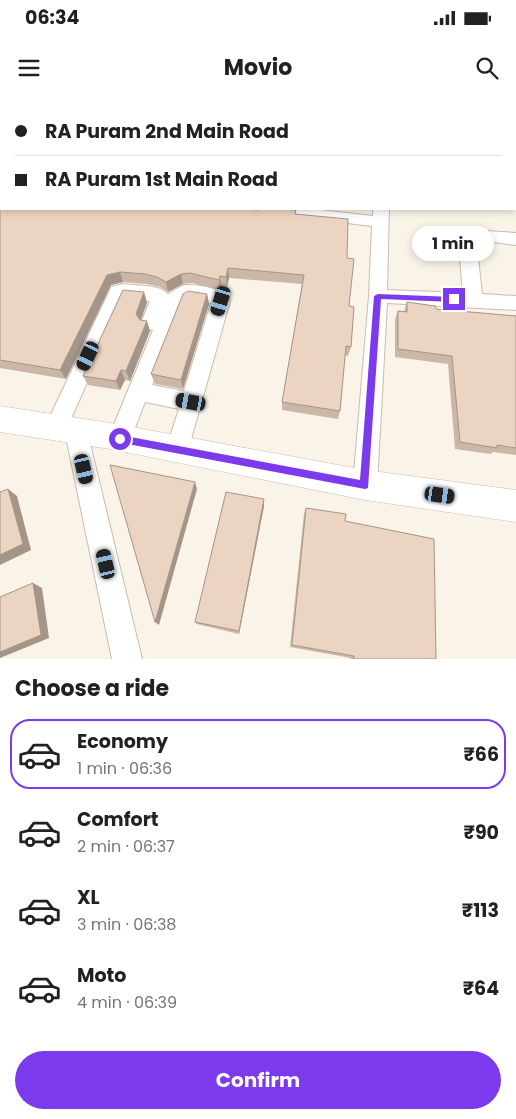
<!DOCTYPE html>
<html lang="en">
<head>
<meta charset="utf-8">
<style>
  :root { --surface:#fff; --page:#f6f6f6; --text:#202124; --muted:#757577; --line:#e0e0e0; --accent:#7c3aed }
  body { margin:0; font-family:Poppins,sans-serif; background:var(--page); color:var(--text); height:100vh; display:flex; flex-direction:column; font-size:19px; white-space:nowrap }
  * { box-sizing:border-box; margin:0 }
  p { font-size:16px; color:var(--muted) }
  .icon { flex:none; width:28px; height:28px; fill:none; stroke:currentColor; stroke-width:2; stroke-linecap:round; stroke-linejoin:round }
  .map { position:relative; height:559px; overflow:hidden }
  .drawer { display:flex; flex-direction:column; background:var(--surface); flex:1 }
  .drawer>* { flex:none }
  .hud { position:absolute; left:0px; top:0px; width:516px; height:110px; box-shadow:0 2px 8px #0003; display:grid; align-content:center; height:110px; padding:0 15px; background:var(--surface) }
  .end { position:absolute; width:22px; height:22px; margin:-11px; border:6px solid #7c3aed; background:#fff; box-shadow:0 0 0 2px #fff }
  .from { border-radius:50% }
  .bubble { position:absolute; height:35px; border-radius:18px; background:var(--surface); box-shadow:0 2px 8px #0003; font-size:16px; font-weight:700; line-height:35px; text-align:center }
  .car { position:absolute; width:15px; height:30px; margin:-15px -8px; border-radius:6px; box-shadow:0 0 4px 1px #0007; background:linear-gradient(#222 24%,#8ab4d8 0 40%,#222 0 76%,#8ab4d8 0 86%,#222 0) }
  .hud b { display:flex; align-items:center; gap:18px; height:48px; font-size:19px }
  .hud b+b { border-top:1px solid var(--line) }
  .hud i { width:12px; height:12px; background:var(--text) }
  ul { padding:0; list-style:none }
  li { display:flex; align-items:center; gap:15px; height:70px; margin:0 10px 8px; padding:0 5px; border:2px solid transparent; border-radius:20px }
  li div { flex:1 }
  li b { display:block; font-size:19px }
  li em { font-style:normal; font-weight:700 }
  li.active { border-color:var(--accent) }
  li>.icon { width:45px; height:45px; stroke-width:1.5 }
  h2 { padding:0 15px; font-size:22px; line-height:60px }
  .cta { display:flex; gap:10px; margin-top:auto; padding:10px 15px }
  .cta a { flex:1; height:58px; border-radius:30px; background:var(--accent); color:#fff; font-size:20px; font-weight:700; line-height:58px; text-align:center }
  .status { display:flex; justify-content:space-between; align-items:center; height:35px; padding:0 25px; background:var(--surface); direction:ltr }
  .status svg { height:14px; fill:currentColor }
  header { display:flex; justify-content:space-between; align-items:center; height:65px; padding:0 15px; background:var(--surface); font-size:22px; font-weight:700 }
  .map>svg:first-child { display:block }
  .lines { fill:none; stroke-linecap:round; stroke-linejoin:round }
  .minor-casing { stroke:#cbbbae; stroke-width:2 }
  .secondary-casing { stroke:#cdbcac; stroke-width:1 }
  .minor { fill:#fff; fill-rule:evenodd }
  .secondary { fill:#fff; fill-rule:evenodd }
  .wall { fill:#cbb6a7 }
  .shaded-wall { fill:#a59488 }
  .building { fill:#ecd4c2; stroke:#a59488 }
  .route { fill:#7c3aed }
</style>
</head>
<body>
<div class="status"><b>06:34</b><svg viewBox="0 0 49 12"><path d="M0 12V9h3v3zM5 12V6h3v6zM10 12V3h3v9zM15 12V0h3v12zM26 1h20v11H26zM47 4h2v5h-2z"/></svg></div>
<header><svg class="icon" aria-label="menu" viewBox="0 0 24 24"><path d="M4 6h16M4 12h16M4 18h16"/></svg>Movio<svg class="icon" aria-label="search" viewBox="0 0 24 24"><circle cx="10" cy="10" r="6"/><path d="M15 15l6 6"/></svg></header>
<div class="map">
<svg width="516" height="559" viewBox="0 0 516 559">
  <rect width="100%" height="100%" fill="#faf3e7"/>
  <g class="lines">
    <defs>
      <g id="minor">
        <rect x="383" y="0" width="12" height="1"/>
        <rect x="515" y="10" width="1" height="8"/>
        <rect x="515" y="67" width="1" height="8"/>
        <rect x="0" y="72" width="1" height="8"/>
        <path d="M263 109H312L373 116V109H389L387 190 463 193 459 148 465 137 487 131 516 133V145L493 142 478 145 477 148 482 194 516 196V210L387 203 377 385 374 393 365 397 356 393 353 385 369 196 372 126 271 114 265 113Z"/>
        <path d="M123 184C136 186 159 184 168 194 174 191 180 186 186 185 201 185 223 188 230 201L186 357 178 360 170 357 166 349 179 309 145 302 128 346 120 349 112 346 108 339 153 230 144 228 141 223 150 201 125 198 69 323 76 321 84 324 87 331 142 559H112L65 332 56 337 48 334 45 327 109 192 111 187ZM189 199 211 203 184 291 152 285 183 203Z"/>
      </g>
      <g id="secondary">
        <path d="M516 0V10H515V1H510Z"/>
        <path d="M0 306 110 323 365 370 516 390V422L365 400 110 349 0 332Z"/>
      </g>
    </defs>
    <use href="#minor" class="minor-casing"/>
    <use href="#secondary" class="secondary-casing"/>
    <use href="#minor" class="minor"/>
    <use href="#secondary" class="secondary"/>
  </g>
  <g class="wall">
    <path d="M1 39V54H0V40Z"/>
    <path d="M0 86 295 115 347 158 351 247 348 256 345 255 340 311 338 319 282 310V302L302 184 229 178 227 187 221 186 220 190 192 183 183 184 168 192 160 187 147 184 123 182 111 185 66 279 0 268Z"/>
    <path d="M144 192 147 203 141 220 150 231 130 281 125 280 120 290 88 285 83 276Z"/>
    <path d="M207 194 209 204 183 289 155 284 151 274Z"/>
    <path d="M407 202 436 209 516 216V355L493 352 491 354 455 349 448 264 395 257V219L398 211 404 212Z"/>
    <path d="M264 406 239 534 197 524 195 522Z"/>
    <path d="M306 408 345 421 436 559H350L351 558 290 547 304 414Z"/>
  </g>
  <g class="shaded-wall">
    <path d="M170 0H179L178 1H169Z"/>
    <path d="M228 168 229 178 227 187 226 177Z"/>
    <path d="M120 172 123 182 111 185 66 279 60 270 107 175Z"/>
    <path d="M181 174 183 184 168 192 166 182Z"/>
    <path d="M220 176 221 186 220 190 219 180Z"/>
    <path d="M144 192 147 203 139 224 136 214Z"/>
    <path d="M207 194 209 204 183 289 181 280Z"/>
    <path d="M147 221 150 231 130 281 126 271Z"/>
    <path d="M121 270 125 280 120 290 116 281Z"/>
    <path d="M195 382 197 389 159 525 155 522Z"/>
    <path d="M8 389 17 396 31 450 0 465V455Z"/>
    <path d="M264 399V406L239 534V531Z"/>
    <path d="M33 483 42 488 49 538 0 558V552Z"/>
  </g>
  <g class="building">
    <path d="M55 0H170L169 1H54Z"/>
    <path d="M417 0H446V1H416Z"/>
    <path d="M0 86 1 87V109H244L258 110 259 109H284L296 110 295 114 348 119 347 158 354 159 349 206 354 207 351 247 346 246 340 311 282 302 304 175 228 168 226 177 220 176 219 180 190 173 181 174 166 182 157 177 145 174 120 172 107 175 60 270 0 260Z"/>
    <path d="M123 190 144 192 136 214 140 220 147 221 126 271 121 270 116 281 83 276Z"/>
    <path d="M188 191 207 194 181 280 151 274 183 194Z"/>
    <path d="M407 202 435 206 436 209 516 216V348L497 345V348L460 342 452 256 398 249V211L407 212Z"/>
    <path d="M110 365 195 382 155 522Z"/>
    <path d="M8 389 23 444 0 455V392Z"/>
    <path d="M226 392 264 399 239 531 195 522Z"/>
    <path d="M306 408 346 414 345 421 434 439 436 559H354V556L292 545Z"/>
    <path d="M33 483 41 535 0 552V497Z"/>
  </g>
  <path class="route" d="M378 194 454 197 457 199 454 202 381 199 368 388 365 389 117 342V336L120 335 360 380 374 196Z"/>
</svg>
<i class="end from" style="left:120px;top:339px"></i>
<i class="end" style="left:454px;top:199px"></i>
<div class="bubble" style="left:412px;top:126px;width:82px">1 min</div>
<i class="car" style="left:221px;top:201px;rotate:197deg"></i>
<i class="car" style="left:88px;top:256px;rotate:205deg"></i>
<i class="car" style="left:191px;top:302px;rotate:280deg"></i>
<i class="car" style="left:84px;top:369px;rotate:167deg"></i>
<i class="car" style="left:440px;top:395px;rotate:98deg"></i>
<i class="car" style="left:106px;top:464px;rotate:347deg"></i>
<div class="hud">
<b><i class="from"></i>RA Puram 2nd Main Road</b>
<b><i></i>RA Puram 1st Main Road</b>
</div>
</div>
<section class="drawer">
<h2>Choose a ride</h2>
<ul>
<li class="active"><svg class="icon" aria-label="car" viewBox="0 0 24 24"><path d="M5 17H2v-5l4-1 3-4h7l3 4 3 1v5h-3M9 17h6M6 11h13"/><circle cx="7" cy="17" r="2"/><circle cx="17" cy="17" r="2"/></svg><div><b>Economy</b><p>1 min · 06:36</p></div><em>₹66</em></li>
<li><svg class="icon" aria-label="car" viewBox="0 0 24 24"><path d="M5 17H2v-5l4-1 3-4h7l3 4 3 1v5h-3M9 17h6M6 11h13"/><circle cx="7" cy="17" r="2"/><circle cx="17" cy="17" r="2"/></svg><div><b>Comfort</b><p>2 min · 06:37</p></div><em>₹90</em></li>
<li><svg class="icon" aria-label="car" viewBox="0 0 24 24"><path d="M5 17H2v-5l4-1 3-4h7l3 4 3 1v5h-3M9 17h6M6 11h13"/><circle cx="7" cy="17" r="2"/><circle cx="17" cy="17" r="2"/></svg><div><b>XL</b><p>3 min · 06:38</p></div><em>₹113</em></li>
<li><svg class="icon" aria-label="car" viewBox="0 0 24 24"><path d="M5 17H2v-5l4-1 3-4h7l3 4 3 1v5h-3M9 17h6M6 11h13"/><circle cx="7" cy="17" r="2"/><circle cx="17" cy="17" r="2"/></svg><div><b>Moto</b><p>4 min · 06:39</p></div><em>₹64</em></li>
</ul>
<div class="cta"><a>Confirm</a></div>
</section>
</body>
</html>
